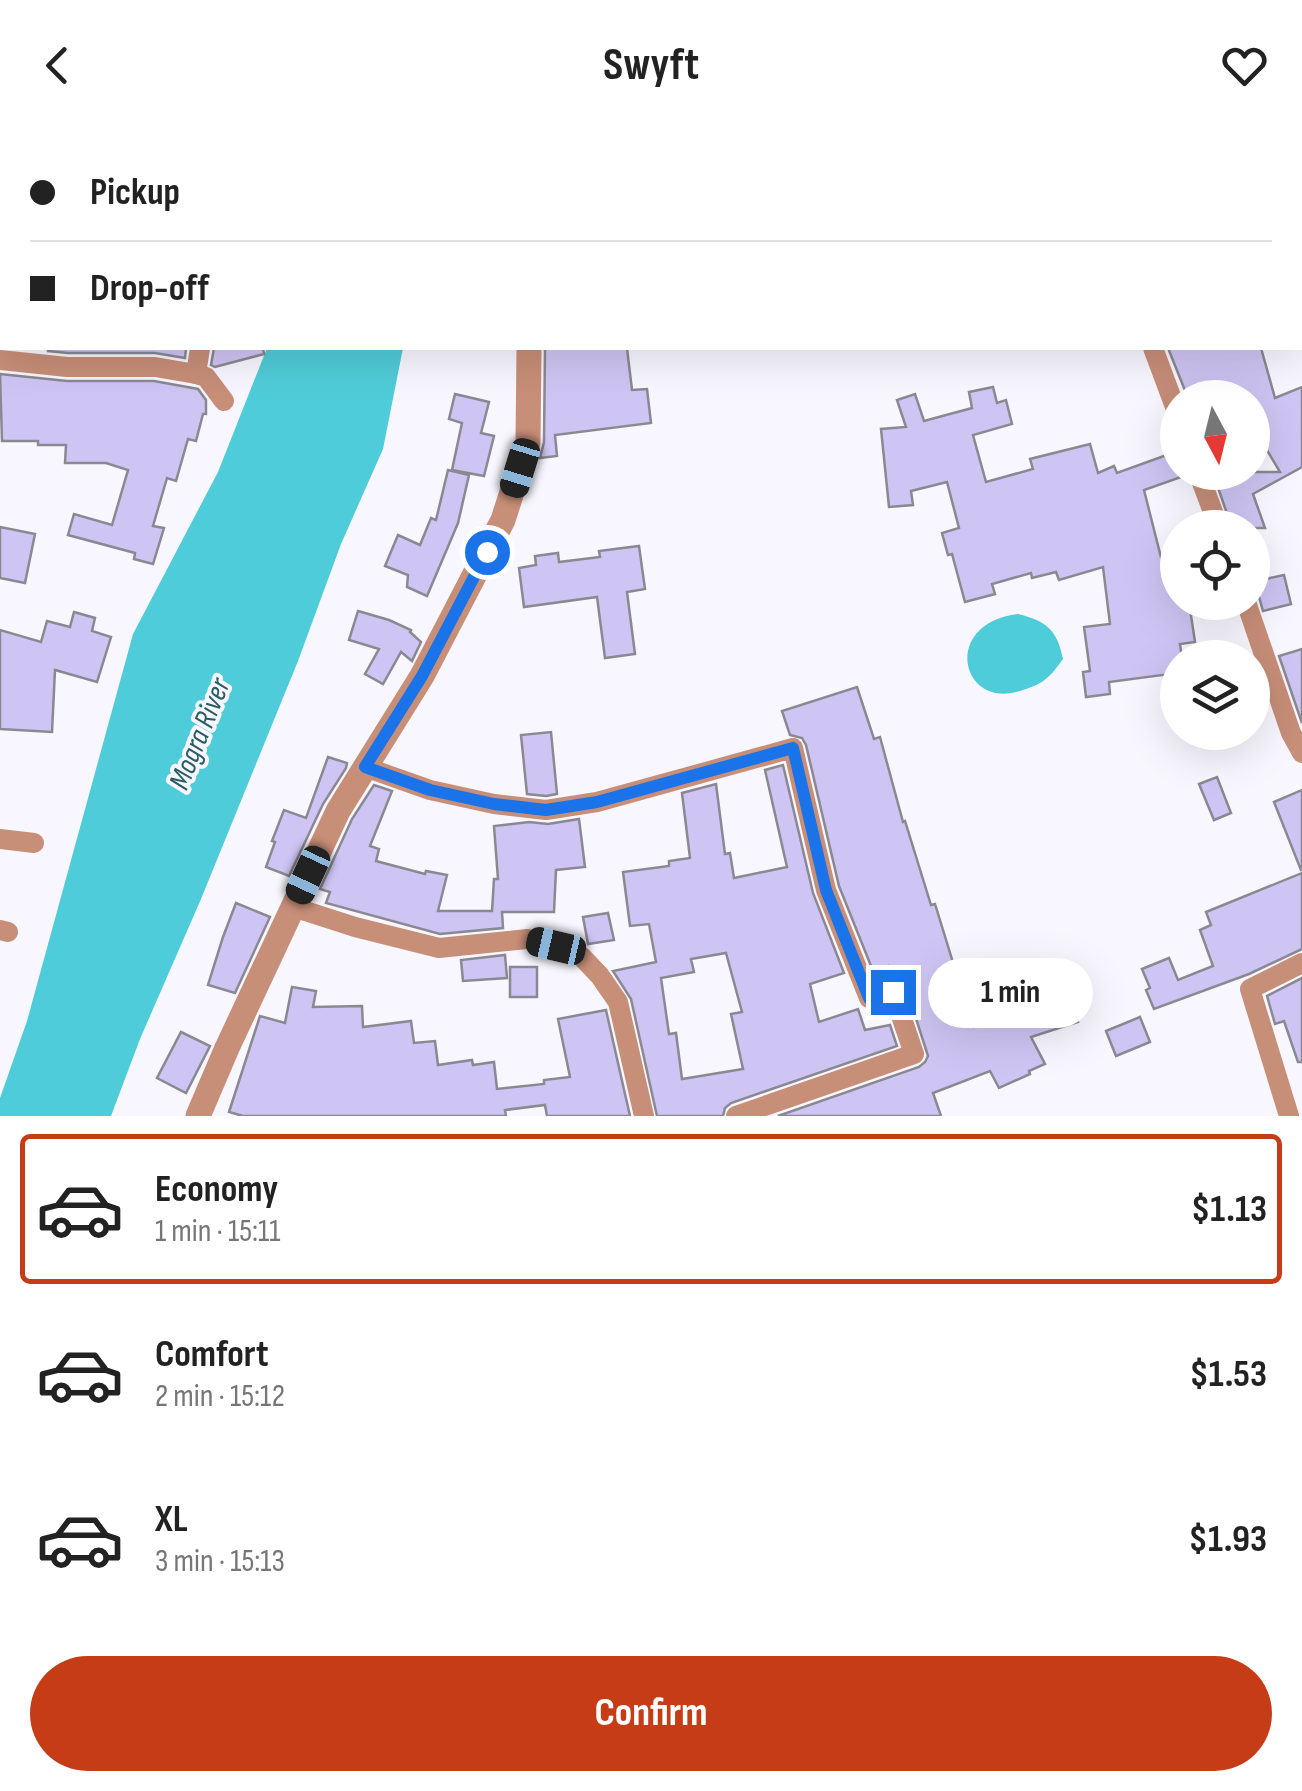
<!DOCTYPE html>
<html lang="en">
<head>
<meta charset="utf-8">
<style>
  :root { --surface:#fff; --page:#f6f6f6; --text:#222; --muted:#767676; --line:#e0e0e0; --accent:#c53c16 }
  body { margin:0; font-family:"Sofia Sans Condensed",sans-serif; background:var(--page); color:var(--text); height:100vh; display:flex; flex-direction:column; font-size:38px; white-space:nowrap }
  * { box-sizing:border-box; margin:0 }
  p { font-size:32px; color:var(--muted) }
  .icon { flex:none; width:55px; height:55px; fill:none; stroke:currentColor; stroke-width:2; stroke-linecap:round; stroke-linejoin:round }
  .map { position:relative; height:986px; overflow:hidden }
  .details { display:flex; flex-direction:column; background:var(--surface); flex:1 }
  .details>* { flex:none }
  .top-card { position:absolute; left:0px; top:0px; width:1302px; height:220px; box-shadow:0 10px 40px #0002; display:grid; align-content:center; height:220px; padding:0 30px; background:var(--surface) }
  .needle { width:65px; rotate:173deg }
  .tools { position:absolute; left:1160px; top:250px; display:grid; gap:20px }
  .tools a { display:grid; place-items:center; width:110px; height:110px; border-radius:50%; background:var(--surface); box-shadow:0 10px 40px #0002; font-size:50px }
  .end { position:absolute; width:45px; height:45px; margin:-22px; border:12px solid #1a73e8; background:#fff; box-shadow:0 0 0 5px #fff }
  .from { border-radius:50% }
  .bubble { position:absolute; height:70px; border-radius:35px; background:var(--surface); box-shadow:0 10px 40px #0002; font-size:32px; font-weight:700; line-height:70px; text-align:center }
  .car { position:absolute; width:30px; height:60px; margin:-30px -15px; border-radius:12px; box-shadow:0 0 8px 2px #0007; background:linear-gradient(#222 24%,#8ab4d8 0 40%,#222 0 76%,#8ab4d8 0 86%,#222 0) }
  .top-card b { display:flex; align-items:center; gap:35px; height:95px; font-size:38px }
  .top-card b+b { border-top:2px solid var(--line) }
  .top-card i { width:25px; height:25px; background:var(--text) }
  ul { padding:18px 0 0; list-style:none }
  li { display:flex; align-items:center; gap:30px; height:150px; margin:0 20px 15px; padding:0 10px; border:5px solid transparent; border-radius:10px }
  li div { flex:1 }
  li b { display:block; font-size:38px }
  li em { font-style:normal; font-weight:700 }
  li.on { border-color:var(--accent) }
  li>.icon { width:90px; height:90px; stroke-width:1.5 }
  .button { display:flex; gap:20px; margin-top:auto; padding:20px 30px }
  .button a { flex:1; height:115px; border-radius:60px; background:var(--accent); color:#fff; font-size:40px; font-weight:700; line-height:115px; text-align:center }
  header { display:flex; justify-content:space-between; align-items:center; height:130px; padding:0 30px; background:var(--surface); font-size:45px; font-weight:700 }
  .map>svg:first-child { display:block }
  .water { fill:#4fccd9 }
  .building { fill:#cfc5f4; stroke:#8a8992; stroke-width:2.5; fill-rule:evenodd }
  .lines { fill:none; stroke-linecap:round; stroke-linejoin:round }
  .minor { stroke:#c78e78; stroke-width:20 }
  .tertiary { stroke:#c78e78; stroke-width:25 }
  .route { stroke:#1a73e8; stroke-width:12 }
  .labels { text-anchor:middle; dominant-baseline:central; stroke-width:8; stroke-linejoin:round; paint-order:stroke }
  .water-label { font-size:30px; font-style:italic; fill:#2a5e63; stroke:#f8f6fe }
</style>
</head>
<body>
<header><svg class="icon" aria-label="back" viewBox="0 0 24 24"><path d="M15 5l-7 7 7 7"/></svg>Swyft<svg class="icon" aria-label="heart" viewBox="0 0 24 24"><path d="M12 20l-8-8c-3-5 5-10 8-4 3-6 11-1 8 4z"/></svg></header>
<div class="map">
<svg width="1302" height="986" viewBox="0 0 1302 986">
  <rect width="100%" height="100%" fill="#f8f6fe"/>
  <g class="water">
    <path d="M267 218H403L383 319 341 414 298 531 201 769 140 909 111 986H0V968L27 891 133 504 218 342Z"/>
    <path d="M1018 484C1046 491 1057 499 1063 529 1058 535 1054 542 1048 547 1041 554 1030 558 1020 561 960 580 941 493 1018 484Z"/>
  </g>
  <g class="building">
    <path d="M48 218H186L185 228 155 223H68L48 221Z"/>
    <path d="M214 218H263L264 224 215 237 211 235Z"/>
    <path d="M545 218H627L632 260 647 259 651 293 555 305 557 326 540 328 544 312Z"/>
    <path d="M1168 218H1261L1275 268 1302 257V337L1253 364 1265 398H1232L1215 349 1230 342H1280L1264 315 1267 314 1252 282V268H1188Z"/>
    <path d="M0 244 67 251H154L198 259 206 270V284H203L196 311 188 309 176 351 167 348 153 396 164 398 153 434 134 429 135 423 68 405 74 384 112 395 128 340 106 333H65L66 315H38V311H2Z"/>
    <path d="M993 257 997 273 1006 270 1012 294 973 305 986 352 1033 339 1030 329 1090 314 1098 343 1114 336 1117 343 1175 322 1178 342H1183L1184 346 1144 360 1170 463 1178 462V472H1189L1195 512 1180 514 1182 528H1178V543L1109 552 1110 564 1086 567 1083 542 1090 541 1084 497 1110 494 1103 437 1059 450 1056 442 1032 448 1031 443 992 454 995 464 965 472 952 424 948 425 942 403 959 398 947 352 911 361 913 375 889 377 881 299 906 297 897 270 915 264 924 291 972 278 969 262Z"/>
    <path d="M455 264 489 272 481 303 494 306 484 346 452 340 462 293 449 289Z"/>
    <path d="M448 340 469 345 458 393 427 466 407 457 408 445 385 436 398 405 420 415 431 388 436 390Z"/>
    <path d="M0 397 35 404 25 453 0 448Z"/>
    <path d="M639 416 645 459 627 462 635 524 605 528 597 467 524 477 519 438 536 435 535 426 558 423 559 432 600 427 599 421Z"/>
    <path d="M1284 445 1291 474 1263 481 1259 467 1252 460V452Z"/>
    <path d="M358 481 389 490 411 500 410 502 421 512 412 531 401 522 383 554 365 544 379 519 349 510Z"/>
    <path d="M74 482 95 488 92 501 111 507 97 552 55 540 52 602 0 599V500L41 512 47 491 70 497Z"/>
    <path d="M1302 519V593L1279 526Z"/>
    <path d="M857 557 874 609 880 607 903 692 905 691 931 775 935 774 959 852 957 853 974 897 1004 886 1006 892 1071 871 1078 892 1031 907 1045 934 1029 941 1030 944 999 958 990 941 933 963 941 986H778L919 937 925 932 928 926 906 857 902 851 892 849 888 836 873 841 839 756 806 615 802 608 790 605 782 581Z"/>
    <path d="M551 602 557 664 546 666 527 664 521 605Z"/>
    <path d="M328 627 347 633 346 638 323 674 289 746 266 737 275 712 272 711 284 680 306 688Z"/>
    <path d="M783 635 813 763 844 843 810 854 819 892 858 879 865 900 890 895 897 916 731 973 725 978 723 986H657L631 869 613 841 656 832 649 794 630 796 623 742 669 736V731L690 728 682 663 716 654 725 724 730 723 734 748 787 737 765 640ZM726 823 742 882 731 884 743 939 682 949 676 903 669 904 661 848 694 842 691 829Z"/>
    <path d="M1217 647 1231 683 1214 690 1199 654Z"/>
    <path d="M374 655 392 661 370 716 379 719 376 731 425 744 426 741 447 745 438 781H492L494 749H498L494 696 529 692 548 694 579 689 585 737 556 740 554 782H502L503 798 440 804 326 773 330 762 320 759 352 689Z"/>
    <path d="M1302 660V740H1301L1274 672Z"/>
    <path d="M1302 743V819L1249 844 1154 879 1146 860 1150 858 1142 839 1169 828 1178 850 1213 836 1200 800 1211 795 1206 782Z"/>
    <path d="M236 773 270 787 235 863 208 855 223 807Z"/>
    <path d="M608 783 614 810 588 814 583 787Z"/>
    <path d="M505 825 507 848 463 851 461 830Z"/>
    <rect x="510" y="837" width="27" height="30"/>
    <path d="M1302 848V932H1298L1284 891 1275 894 1267 866Z"/>
    <path d="M292 857 316 861 313 877 362 876 363 897 411 891 414 913 435 911 438 935 472 930 473 935 494 932 497 959 544 954V950L570 947 558 889 606 880 630 986H547L545 975 505 980 506 986H243L229 982 260 886 285 893Z"/>
    <path d="M1140 887 1150 912 1116 926 1106 901Z"/>
    <path d="M181 902 210 916 186 963 157 948Z"/>
  </g>
  <g class="lines">
    <g class="minor">
      <path d="M55 0 58 2"/>
      <path d="M1075 0 1076 2"/>
      <path d="M1153 218 1178 285"/>
      <path d="M0 230 67 237H155L196 244 206 247 224 271"/>
      <path d="M196 244 200 218"/>
      <path d="M1198 342 1219 398"/>
      <path d="M1246 472 1291 603 1302 623"/>
      <path d="M365 637 430 660 494 674 546 680 597 672 793 618 826 760 869 868 893 862 914 924 736 986"/>
      <path d="M0 709 34 713"/>
      <path d="M293 777 355 797 439 818 527 809 555 816 581 826 600 846 618 872 644 986"/>
      <path d="M0 800 8 802"/>
      <path d="M1289 986 1250 859 1302 833"/>
    </g>
    <g class="tertiary">
      <path d="M478 0 479 2"/>
      <path d="M198 986 227 918 338 681 422 546 503 390 528 312 529 218"/>
    </g>
  </g>
  <g class="lines">
    <path class="route" d="M487 422 422 546 365 637 430 660 494 674 546 680 597 672 793 618 826 760 869 868 893 862"/>
  </g>
  <g class="labels">
    <g class="water-label">
      <text transform="translate(200 604) rotate(-68)">Mogra River</text>
    </g>
  </g>
</svg>
<div class="tools">
<a><svg class="needle" viewBox="-14 -14 28 28"><path d="M0-13l5 13h-10z" fill="#e53935"/><path d="M0 13l5-13h-10z" fill="#767676"/></svg></a>
<a><svg class="icon" aria-label="locate" viewBox="0 0 24 24"><circle cx="12" cy="12" r="6"/><path d="M12 2v4M12 18v4M2 12h4M18 12h4"/></svg></a>
<a><svg class="icon" aria-label="layers" viewBox="0 0 24 24"><path d="M12 4l9 5-9 5-9-5zM3 14l9 5 9-5"/></svg></a>
</div>
<i class="end from" style="left:487px;top:422px"></i>
<i class="end" style="left:893px;top:862px"></i>
<div class="bubble" style="left:928px;top:828px;width:165px">1 min</div>
<i class="car" style="left:520px;top:338px;rotate:197deg"></i>
<i class="car" style="left:308px;top:745px;rotate:205deg"></i>
<i class="car" style="left:556px;top:816px;rotate:283deg"></i>
<div class="top-card">
<b><i class="from"></i>Pickup</b>
<b><i></i>Drop-off</b>
</div>
</div>
<section class="details">
<ul>
<li class="on"><svg class="icon" aria-label="car" viewBox="0 0 24 24"><path d="M5 17H2v-5l4-1 3-4h7l3 4 3 1v5h-3M9 17h6M6 11h13"/><circle cx="7" cy="17" r="2"/><circle cx="17" cy="17" r="2"/></svg><div><b>Economy</b><p>1 min · 15:11</p></div><em>$1.13</em></li>
<li><svg class="icon" aria-label="car" viewBox="0 0 24 24"><path d="M5 17H2v-5l4-1 3-4h7l3 4 3 1v5h-3M9 17h6M6 11h13"/><circle cx="7" cy="17" r="2"/><circle cx="17" cy="17" r="2"/></svg><div><b>Comfort</b><p>2 min · 15:12</p></div><em>$1.53</em></li>
<li><svg class="icon" aria-label="car" viewBox="0 0 24 24"><path d="M5 17H2v-5l4-1 3-4h7l3 4 3 1v5h-3M9 17h6M6 11h13"/><circle cx="7" cy="17" r="2"/><circle cx="17" cy="17" r="2"/></svg><div><b>XL</b><p>3 min · 15:13</p></div><em>$1.93</em></li>
</ul>
<div class="button"><a>Confirm</a></div>
</section>
</body>
</html>
